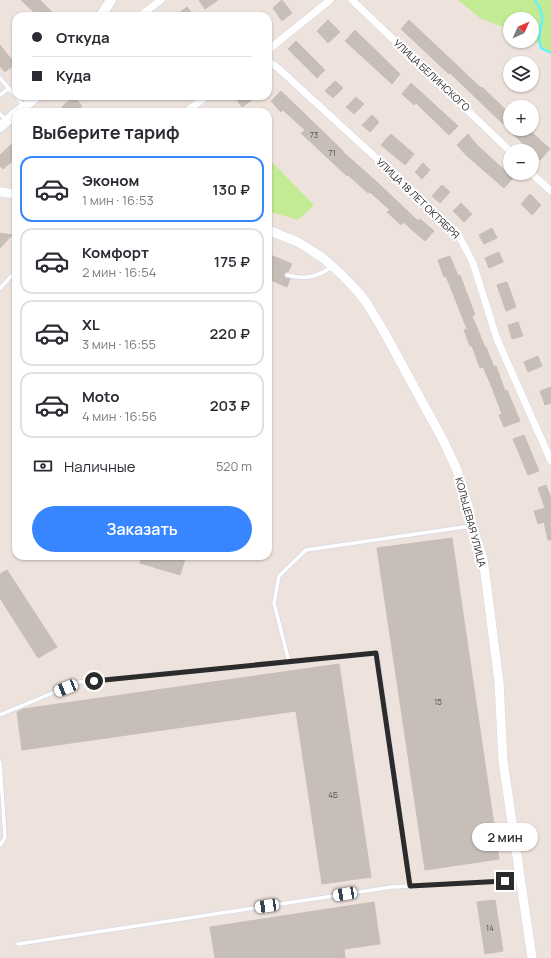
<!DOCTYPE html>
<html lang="ru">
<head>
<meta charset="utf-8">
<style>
  :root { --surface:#fff; --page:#f7f7f7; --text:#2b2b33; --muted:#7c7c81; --line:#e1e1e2; --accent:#3886ff }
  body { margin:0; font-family:Manrope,sans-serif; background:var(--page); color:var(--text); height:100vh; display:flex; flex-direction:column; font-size:15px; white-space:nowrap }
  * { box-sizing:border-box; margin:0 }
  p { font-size:13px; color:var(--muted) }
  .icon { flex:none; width:22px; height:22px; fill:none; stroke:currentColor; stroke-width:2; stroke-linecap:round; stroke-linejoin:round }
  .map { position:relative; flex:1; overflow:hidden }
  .side { position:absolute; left:12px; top:108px; width:260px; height:452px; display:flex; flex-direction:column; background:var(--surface); border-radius:12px; box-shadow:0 1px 3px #0004 }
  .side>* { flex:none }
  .top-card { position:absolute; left:12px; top:12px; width:260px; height:88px; border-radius:12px; box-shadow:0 1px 3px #0004; display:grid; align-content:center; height:88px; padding:0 20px; background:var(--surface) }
  .needle { width:26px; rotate:45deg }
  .fabs { position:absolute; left:503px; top:12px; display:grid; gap:8px }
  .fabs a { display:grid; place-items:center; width:36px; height:36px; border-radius:50%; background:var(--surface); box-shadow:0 1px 3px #0004; font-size:20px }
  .end { position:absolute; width:18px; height:18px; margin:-9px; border:5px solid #2b2b2b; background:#fff; box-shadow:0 0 0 2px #fff }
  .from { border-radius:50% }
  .bubble { position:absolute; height:28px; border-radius:14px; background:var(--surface); box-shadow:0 1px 3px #0004; font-size:13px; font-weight:600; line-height:28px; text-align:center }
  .car { position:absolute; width:12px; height:24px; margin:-12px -6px; border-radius:5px; box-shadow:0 0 3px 1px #0007; background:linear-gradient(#fff 24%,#345 0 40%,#fff 0 76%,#345 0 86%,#fff 0) }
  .top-card b { display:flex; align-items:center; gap:14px; height:38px; font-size:15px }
  .top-card b+b { border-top:1px solid var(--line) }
  .top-card i { width:10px; height:10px; background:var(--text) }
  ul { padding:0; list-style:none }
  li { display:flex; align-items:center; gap:12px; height:66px; margin:0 8px 6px; padding:0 12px; border:2px solid var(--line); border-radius:12px }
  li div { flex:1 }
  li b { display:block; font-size:15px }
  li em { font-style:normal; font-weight:600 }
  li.on { border-color:var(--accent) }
  li>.icon { width:36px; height:36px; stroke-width:1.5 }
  h2 { padding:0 20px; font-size:18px; line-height:48px }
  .pay { display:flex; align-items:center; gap:10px; height:44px; padding:0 20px; font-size:15px }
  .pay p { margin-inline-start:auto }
  .cta { display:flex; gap:8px; margin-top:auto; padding:8px 20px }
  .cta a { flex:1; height:46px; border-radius:24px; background:var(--accent); color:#fff; font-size:16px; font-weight:600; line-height:46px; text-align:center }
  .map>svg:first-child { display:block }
  .green { fill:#c3eb93 }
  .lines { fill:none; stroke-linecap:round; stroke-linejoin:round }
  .stream { stroke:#64f2fb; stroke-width:2.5 }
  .building { fill:#c6beb7; stroke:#cabeb5 }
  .service-casing { stroke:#d1d9e5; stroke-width:5 }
  .minor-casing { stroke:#d1d9e5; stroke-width:8 }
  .tertiary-casing { stroke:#d1d9e5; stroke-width:10 }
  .secondary-casing { stroke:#d1d9e5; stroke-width:12 }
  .service { stroke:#fff; stroke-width:3.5 }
  .minor { stroke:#fff; stroke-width:7 }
  .tertiary { stroke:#fff; stroke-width:9 }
  .secondary { stroke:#fff; stroke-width:10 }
  .route { stroke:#2b2b2b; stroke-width:5 }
  .labels { text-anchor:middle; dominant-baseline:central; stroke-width:4; stroke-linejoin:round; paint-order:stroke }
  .number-label { font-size:8px; fill:#52504e }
  .street-label { font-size:10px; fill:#2b2b2b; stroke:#fff }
</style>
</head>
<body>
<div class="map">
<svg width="551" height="958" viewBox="0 0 551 958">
  <rect width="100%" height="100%" fill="#eee3dc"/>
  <g class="green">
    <path d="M458 0H551V53L532 39V19H510V30L480 18Z"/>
    <path d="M268 158 314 205 298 220 268 211Z"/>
  </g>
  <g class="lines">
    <path class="stream" d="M535 0C551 22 534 29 541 48L551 53"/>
  </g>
  <g class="building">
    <path d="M21 0H40L56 16H38Z"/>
    <path d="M199 0H218L205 9Z"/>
    <path d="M282 0 292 13 282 21 273 8Z"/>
    <path d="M187 7 194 16H175Z"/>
    <path d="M328 20 340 32 328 43 317 31Z"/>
    <path d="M409 20 481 88 482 87 510 114V116L503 124 450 73 449 74 401 29Z"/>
    <path d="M355 30 400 74 392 84 345 41Z"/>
    <path d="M296 41 325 70 317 78 288 49Z"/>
    <path d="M0 45 15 64 5 72 0 66Z"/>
    <path d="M335 81 343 88 333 98 325 91Z"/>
    <path d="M411 83 458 126 449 135 416 103 414 105 402 94Z"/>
    <path d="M281 91 343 151V152L378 183 418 221 420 219 434 231 425 241 403 222 401 225 387 212 390 210 370 192 368 193 348 175 347 176 333 163 301 133 305 130 283 110 281 112 271 101Z"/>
    <path d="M74 96 82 106 75 112H67L62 107Z"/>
    <path d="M234 96H257L242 107Z"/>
    <path d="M356 97 364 104 354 114 346 107Z"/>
    <path d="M372 115 379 122 370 132 362 125Z"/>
    <path d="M508 129H528L550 149 540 160Z"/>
    <path d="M391 134 414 154 405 165 381 145Z"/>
    <path d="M468 134 477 145 513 178 504 188 466 155 457 145Z"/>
    <path d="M16 140V158L3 169 0 166V155Z"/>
    <path d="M423 163 430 170 422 179 415 172Z"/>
    <path d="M442 185 450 192 440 203 432 196Z"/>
    <path d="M530 194 541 205 532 215 521 204Z"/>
    <path d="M461 203 472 214 464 222 453 211Z"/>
    <path d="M492 228 497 238 484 244 479 235Z"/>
    <path d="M0 233 12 235 0 248Z"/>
    <path d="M499 252 503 262 489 268 485 258Z"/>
    <path d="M268 254 292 264 288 272H286L284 275 285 278 290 279 287 287 268 279Z"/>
    <path d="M450 256 458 276 460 275 475 315 472 316 485 347H486L494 367 496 366 505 391 507 390 520 421 504 427 499 415 502 414 491 385 483 367 480 368 472 346H470L464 330 467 329 446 276 444 277 438 260Z"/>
    <path d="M507 282 516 307 506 311 497 285Z"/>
    <path d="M518 322 523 336 512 339 508 325Z"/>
    <path d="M538 356 542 366 528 372 524 362Z"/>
    <path d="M551 387V403L545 405 540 391Z"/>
    <path d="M524 435 539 471 528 475 513 439Z"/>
    <path d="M546 485 551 498V540H548L544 522 538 524 534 511 545 508 538 488Z"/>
    <path d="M452 538 499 859 425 870 377 548Z"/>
    <path d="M142 556H186L180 575 140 563Z"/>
    <path d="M7 570 57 647 38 658 0 598V574Z"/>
    <path d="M339 664 371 877 322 884 296 711 22 750 17 712 23 709Z"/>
    <path d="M495 900 503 951 485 954 477 902Z"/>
    <path d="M374 902 380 944 344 949 345 958H215L210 927Z"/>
  </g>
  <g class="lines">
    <defs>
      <g id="service">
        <path d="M0 78 24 106"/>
        <path d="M0 95 9 88"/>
        <path d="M0 114 6 120"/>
        <path d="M287 275C305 280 318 277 333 266"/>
        <path d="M0 288 16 271"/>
        <path d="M0 715 79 682 289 662"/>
        <path d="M0 762 5 838 0 845"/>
        <path d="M410 886 377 653 289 662 274 603 279 576 306 550 471 526"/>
        <path d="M18 944 392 887 520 880"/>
      </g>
      <g id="minor">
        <path d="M352 0 510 151"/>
        <path d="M140 16 161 0"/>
        <path d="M268 50 330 0"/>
        <path d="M268 61 278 68 457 232 473 263 497 339 551 461"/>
        <path d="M186 112 207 96"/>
        <path d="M531 173 551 191"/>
      </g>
      <g id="tertiary">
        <path d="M0 192 16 194"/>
        <path d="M268 230 298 242 323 258 342 275 360 294 368 305 383 330 443 440 457 470 470 512 472 526 483 558 499 682 503 761 532 958"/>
      </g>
      <g id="secondary">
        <path d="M101 16 111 0"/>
        <path d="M18 112 37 96"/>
        <path d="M0 127 16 113"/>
      </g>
    </defs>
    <use href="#service" class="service-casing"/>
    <use href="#minor" class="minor-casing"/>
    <use href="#tertiary" class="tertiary-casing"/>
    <use href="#secondary" class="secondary-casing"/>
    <use href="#service" class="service"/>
    <use href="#minor" class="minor"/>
    <use href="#tertiary" class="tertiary"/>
    <use href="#secondary" class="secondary"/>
  </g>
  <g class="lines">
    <path class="route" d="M94 681 376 653 410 886 505 881"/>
  </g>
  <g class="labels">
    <g class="number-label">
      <text x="314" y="134">73</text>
      <text x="332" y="152">71</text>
      <text x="438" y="701">15</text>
      <text x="333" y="794">4Б</text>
      <text x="490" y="927">14</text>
    </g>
    <g class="street-label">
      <text transform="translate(432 75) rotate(43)">УЛИЦА БЕЛИНСКОГО</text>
      <text transform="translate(418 198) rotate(44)">УЛИЦА 18 ЛЕТ ОКТЯБРЯ</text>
      <text transform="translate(471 522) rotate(75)">КОЛЬЦЕВАЯ УЛИЦА</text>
    </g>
  </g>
</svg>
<div class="fabs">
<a><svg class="needle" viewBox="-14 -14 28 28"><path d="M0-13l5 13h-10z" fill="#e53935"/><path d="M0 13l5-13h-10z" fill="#7c7c81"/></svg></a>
<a><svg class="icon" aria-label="layers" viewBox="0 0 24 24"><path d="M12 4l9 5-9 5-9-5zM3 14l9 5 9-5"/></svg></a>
<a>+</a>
<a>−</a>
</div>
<i class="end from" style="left:94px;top:681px"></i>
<i class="end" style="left:505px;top:881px"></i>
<div class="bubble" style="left:472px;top:823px;width:66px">2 мин</div>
<i class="car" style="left:66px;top:688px;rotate:248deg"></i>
<i class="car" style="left:345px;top:894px;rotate:261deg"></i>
<i class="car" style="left:267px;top:906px;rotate:262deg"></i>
<div class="top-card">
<b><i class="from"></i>Откуда</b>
<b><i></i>Куда</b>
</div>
<section class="side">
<h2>Выберите тариф</h2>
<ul>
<li class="on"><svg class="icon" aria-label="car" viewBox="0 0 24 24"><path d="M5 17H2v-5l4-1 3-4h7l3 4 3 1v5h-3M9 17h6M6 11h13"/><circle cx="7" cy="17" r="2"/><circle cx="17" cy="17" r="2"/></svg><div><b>Эконом</b><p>1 мин · 16:53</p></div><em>130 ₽</em></li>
<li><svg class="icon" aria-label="car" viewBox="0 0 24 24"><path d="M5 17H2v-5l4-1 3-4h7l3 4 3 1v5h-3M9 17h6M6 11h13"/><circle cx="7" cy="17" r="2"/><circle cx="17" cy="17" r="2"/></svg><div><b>Комфорт</b><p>2 мин · 16:54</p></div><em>175 ₽</em></li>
<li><svg class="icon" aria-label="car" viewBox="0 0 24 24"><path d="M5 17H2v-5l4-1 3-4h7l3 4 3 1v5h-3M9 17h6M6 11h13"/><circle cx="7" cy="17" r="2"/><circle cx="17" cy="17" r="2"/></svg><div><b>XL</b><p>3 мин · 16:55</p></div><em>220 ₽</em></li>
<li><svg class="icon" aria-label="car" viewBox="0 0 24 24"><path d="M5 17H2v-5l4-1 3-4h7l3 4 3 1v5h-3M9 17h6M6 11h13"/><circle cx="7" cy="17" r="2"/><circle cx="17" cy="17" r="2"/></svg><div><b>Moto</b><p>4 мин · 16:56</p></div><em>203 ₽</em></li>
</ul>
<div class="pay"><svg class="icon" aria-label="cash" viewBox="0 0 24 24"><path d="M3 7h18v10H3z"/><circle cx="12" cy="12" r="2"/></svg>Наличные<p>520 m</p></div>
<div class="cta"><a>Заказать</a></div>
</section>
</div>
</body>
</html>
